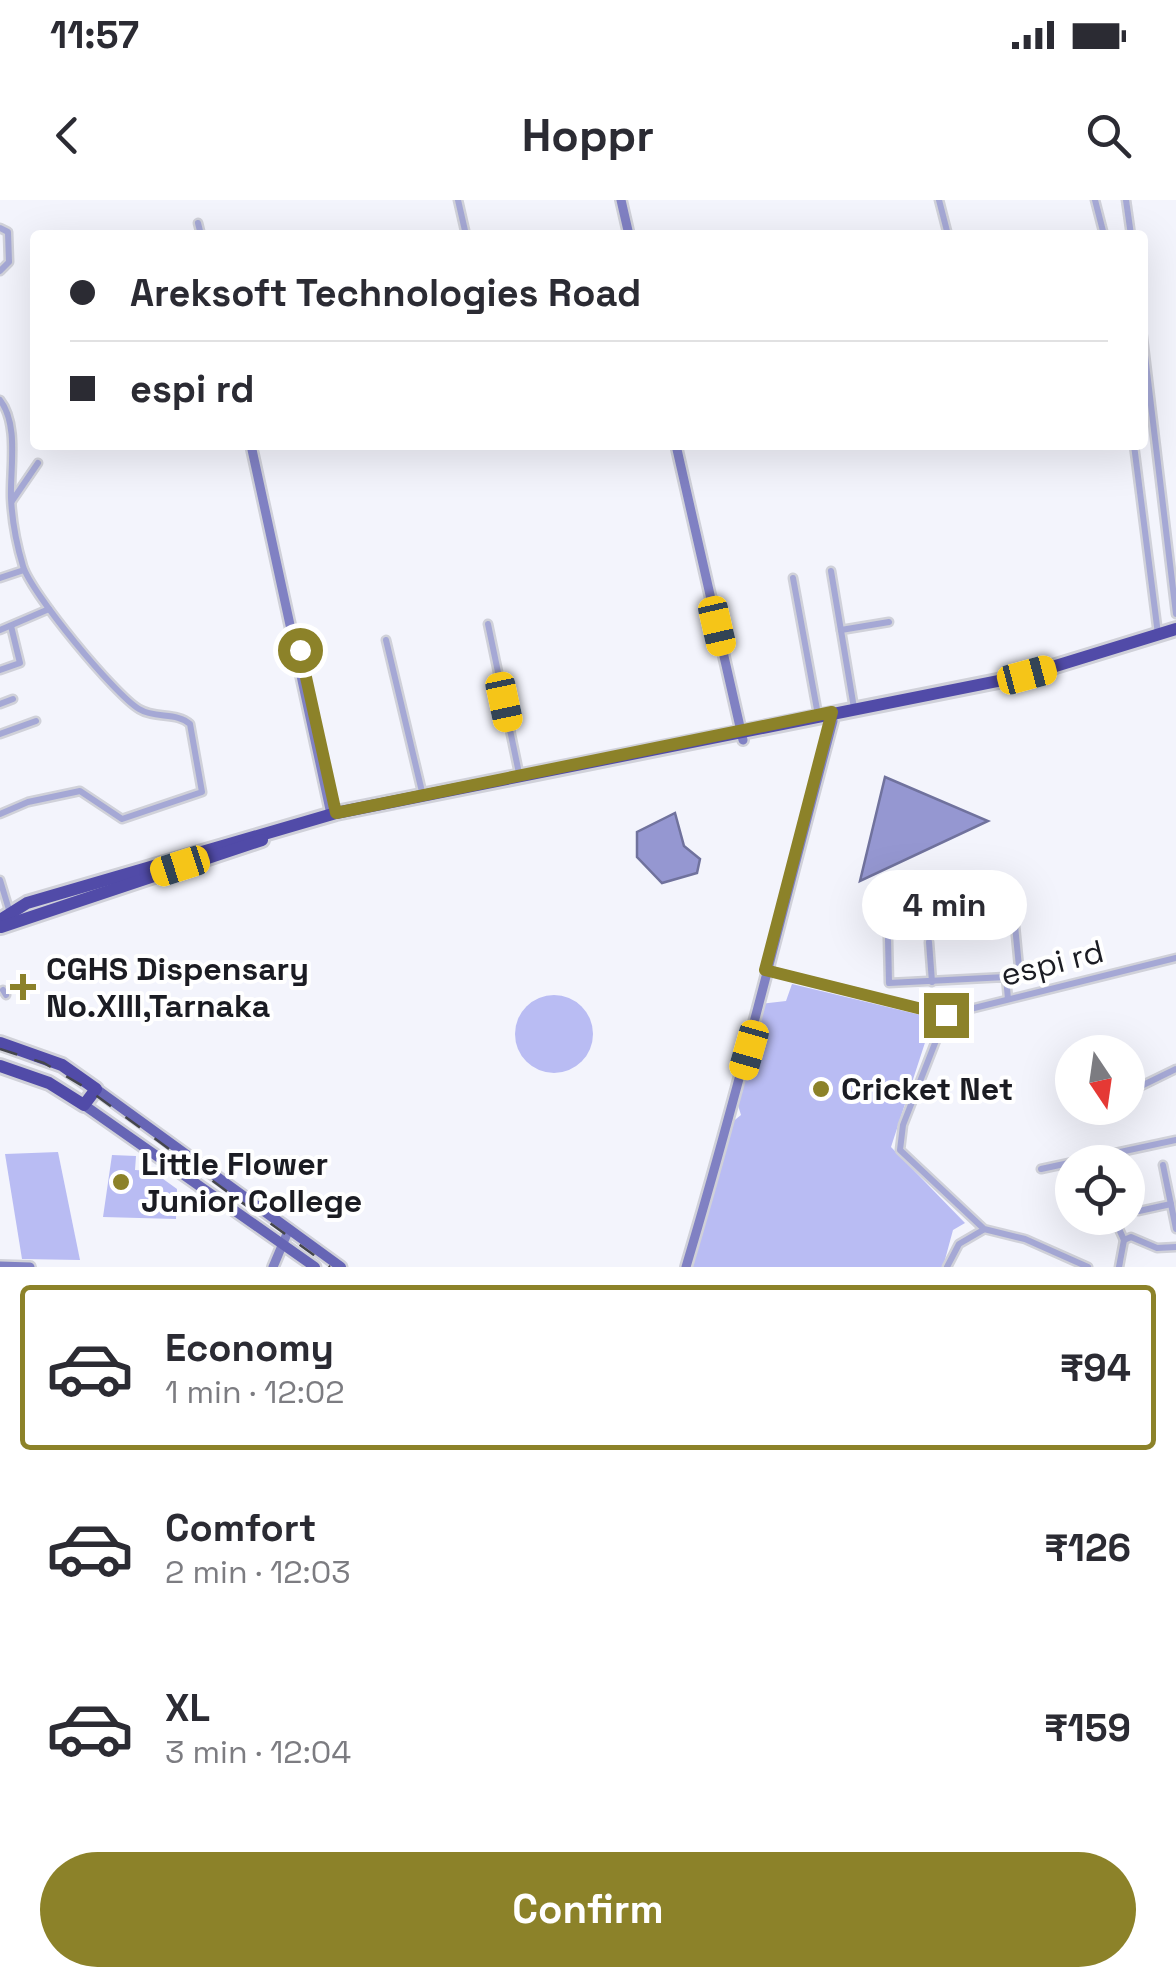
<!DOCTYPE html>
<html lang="en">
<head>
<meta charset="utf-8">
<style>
  :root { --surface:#fff; --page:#f2f2f3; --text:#2b2b33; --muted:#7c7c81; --line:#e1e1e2; --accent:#8c8229 }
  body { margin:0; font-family:"Space Grotesk",sans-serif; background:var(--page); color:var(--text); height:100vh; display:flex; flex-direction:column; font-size:38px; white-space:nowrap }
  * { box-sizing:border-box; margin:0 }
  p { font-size:32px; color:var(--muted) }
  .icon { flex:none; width:55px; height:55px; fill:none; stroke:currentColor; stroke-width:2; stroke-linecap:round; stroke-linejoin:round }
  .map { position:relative; height:1067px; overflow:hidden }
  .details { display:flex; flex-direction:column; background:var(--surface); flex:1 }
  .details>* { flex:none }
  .banner { position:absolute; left:30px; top:30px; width:1118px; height:220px; border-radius:10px; box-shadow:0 10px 40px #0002; display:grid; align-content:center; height:220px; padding:0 40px; background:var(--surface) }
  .needle { width:65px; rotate:167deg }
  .controls { position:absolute; left:1055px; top:835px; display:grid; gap:20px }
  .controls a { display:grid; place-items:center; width:90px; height:90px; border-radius:50%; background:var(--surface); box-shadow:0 10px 40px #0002; font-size:50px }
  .end { position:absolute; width:45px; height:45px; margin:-22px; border:12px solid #8c8229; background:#fff; box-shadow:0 0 0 5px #fff }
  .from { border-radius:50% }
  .bubble { position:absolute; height:70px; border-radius:35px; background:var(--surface); box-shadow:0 10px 40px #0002; font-size:32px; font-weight:700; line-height:70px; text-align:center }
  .car { position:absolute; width:30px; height:60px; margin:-30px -15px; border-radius:12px; box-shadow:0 0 8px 2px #0007; background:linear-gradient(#f5c518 24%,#345 0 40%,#f5c518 0 76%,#345 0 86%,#f5c518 0) }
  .banner b { display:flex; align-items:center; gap:35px; height:95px; font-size:38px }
  .banner b+b { border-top:2px solid var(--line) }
  .banner i { width:25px; height:25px; background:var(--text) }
  ul { padding:18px 0 0; list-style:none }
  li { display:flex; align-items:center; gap:30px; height:165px; margin:0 20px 15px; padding:0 20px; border:5px solid transparent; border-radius:10px }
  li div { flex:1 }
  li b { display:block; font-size:38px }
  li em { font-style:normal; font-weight:700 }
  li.active { border-color:var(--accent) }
  li>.icon { width:90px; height:90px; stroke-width:1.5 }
  .primary-button { display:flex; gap:20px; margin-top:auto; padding:20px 40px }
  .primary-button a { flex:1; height:115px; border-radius:60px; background:var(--accent); color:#fff; font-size:40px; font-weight:700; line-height:115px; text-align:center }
  .status { display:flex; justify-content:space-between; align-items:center; height:70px; padding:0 50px; background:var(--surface); direction:ltr }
  .status svg { height:28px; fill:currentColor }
  header { display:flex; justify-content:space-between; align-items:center; height:130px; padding:0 40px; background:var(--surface); font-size:45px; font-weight:700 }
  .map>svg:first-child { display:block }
  .green { fill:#b9bcf3 }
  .water { fill:#9597d1; stroke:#70729d; stroke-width:2.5 }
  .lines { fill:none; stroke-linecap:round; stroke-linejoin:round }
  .street-casing { stroke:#d0d1d9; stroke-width:11 }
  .secondary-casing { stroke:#d0d1d9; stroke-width:14 }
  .primary-casing { stroke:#d0d1d9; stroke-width:15 }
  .highway-casing { stroke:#d0d1d9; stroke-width:18 }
  .street { stroke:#a5a8d5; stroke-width:6 }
  .secondary { stroke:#8081c3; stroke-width:9 }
  .primary { stroke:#6665b5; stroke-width:10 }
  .highway { stroke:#514ba8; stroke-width:12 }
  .rail { stroke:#45464d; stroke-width:2.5; stroke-dasharray:18 18; stroke-linecap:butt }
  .route { stroke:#8c8229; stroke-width:12 }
  .poi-dot { fill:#8c8229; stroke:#fff; stroke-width:4 }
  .labels { text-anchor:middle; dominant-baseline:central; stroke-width:8; stroke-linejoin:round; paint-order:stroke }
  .street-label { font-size:32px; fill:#1b1c23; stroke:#fff }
  .poi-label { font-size:32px; font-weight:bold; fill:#1b1c23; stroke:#fff; text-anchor:start }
</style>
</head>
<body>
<div class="status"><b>11:57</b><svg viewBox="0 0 49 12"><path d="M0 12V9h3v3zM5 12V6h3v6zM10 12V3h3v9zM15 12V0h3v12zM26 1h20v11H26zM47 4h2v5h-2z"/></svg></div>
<header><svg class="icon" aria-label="back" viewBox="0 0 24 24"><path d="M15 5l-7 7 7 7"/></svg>Hoppr<svg class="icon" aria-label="search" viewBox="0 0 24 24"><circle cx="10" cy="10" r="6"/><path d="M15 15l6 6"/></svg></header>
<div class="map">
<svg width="1176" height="1067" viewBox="0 0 1176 1067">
  <rect width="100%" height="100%" fill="#f3f4fc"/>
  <g class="green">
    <path d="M792 784 933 818 891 947 965 1023 953 1030 943 1067H689L731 923 741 915 736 899 760 804 786 801Z"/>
    <circle cx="554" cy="834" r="39"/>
    <path d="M58 952 80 1060 22 1059 5 954Z"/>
    <path d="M112 955 136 956 135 970 152 971 177 989 176 1019 103 1017Z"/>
  </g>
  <g class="water">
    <path d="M885 577 988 621 860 681Z"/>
    <path d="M675 613 684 646 700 659 697 673 662 683 637 657V632Z"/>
  </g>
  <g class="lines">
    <defs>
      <g id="street">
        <path d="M458 0 466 35"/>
        <path d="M939 0 948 35"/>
        <path d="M1095 0 1104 35"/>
        <path d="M1126 0 1131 35"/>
        <path d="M198 23 201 35"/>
        <path d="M0 28 8 32 9 62 0 71"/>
        <path d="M1142 130 1176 414"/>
        <path d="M0 200C19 224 10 269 11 298 12 319 17 346 23 366 31 393 115 495 139 509 155 519 177 512 190 524L202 592 122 619 80 591 28 602 0 614"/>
        <path d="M1134 245 1158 434"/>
        <path d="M12 301 38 263"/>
        <path d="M831 371 854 508"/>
        <path d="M0 378 24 370"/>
        <path d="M793 378 818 515"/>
        <path d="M488 424 520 578"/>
        <path d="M0 430 49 409"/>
        <path d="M841 430 889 422"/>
        <path d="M386 440 423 596"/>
        <path d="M0 470 20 463 11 426"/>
        <path d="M0 504 13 499"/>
        <path d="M0 534 36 521"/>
        <path d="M0 680 10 713"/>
        <path d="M929 742 932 782"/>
        <path d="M765 770 946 815 1176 758"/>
        <path d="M1006 777 889 783 887 695 891 690 1011 684 1019 767 1018 773 1006 777 1008 799"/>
        <path d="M3 790 6 795"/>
        <path d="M946 815 903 925 900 950 984 1029 1025 1039 1088 1067"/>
        <path d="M1137 888 1176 869"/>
        <path d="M1163 965 1176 1029"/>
        <path d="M1041 969 1176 940"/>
        <path d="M1139 1011 1171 1004"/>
        <path d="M1114 1018 1124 1040"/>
        <path d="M1124 1040 1131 1037 1157 1048 1176 1047"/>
        <path d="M947 1067 959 1044 983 1030"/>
        <path d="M1119 1067 1124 1040"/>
      </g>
      <g id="secondary">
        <path d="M621 0 629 35"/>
        <path d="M251 245 331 614"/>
        <path d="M676 245 743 540"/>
        <path d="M0 1066 30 1067"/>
        <path d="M273 1067 289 1029"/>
        <path d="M686 1067C740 886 784 703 833 521"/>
      </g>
      <g id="primary">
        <path d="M96 889 341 1067"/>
        <path d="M84 905 315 1067"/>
      </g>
      <g id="highway">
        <path d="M0 720 27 703 336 613 1023 476 1176 429"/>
        <path d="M1 727 262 640"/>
        <path d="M0 843 62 865 96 889 84 905 49 883 0 866"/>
      </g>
    </defs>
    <use href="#street" class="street-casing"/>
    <use href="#secondary" class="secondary-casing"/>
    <use href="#primary" class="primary-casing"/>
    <use href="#highway" class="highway-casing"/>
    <use href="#street" class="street"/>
    <use href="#secondary" class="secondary"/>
    <use href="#primary" class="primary"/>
    <use href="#highway" class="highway"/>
    <path class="rail" d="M0 849 44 863 86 888 330 1067"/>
  </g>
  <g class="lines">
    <path class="route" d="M300 450 336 613 832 512 765 770 946 815"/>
  </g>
  <g class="poi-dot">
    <path d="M18 772h10v10h10v10h-10v10h-10v-10h-10v-10h10z"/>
    <circle cx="821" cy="889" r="10"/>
    <circle cx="121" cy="982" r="10"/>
  </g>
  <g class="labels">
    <g class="street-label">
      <text transform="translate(1052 763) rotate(-14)">espi rd</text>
    </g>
    <g class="poi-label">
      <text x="46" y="769">CGHS Dispensary<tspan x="46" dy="37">No.XIII,Tarnaka</tspan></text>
      <text x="841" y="889">Cricket Net</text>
      <text x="141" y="964">Little Flower<tspan x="141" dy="37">Junior College</tspan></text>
    </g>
  </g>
</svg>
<div class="controls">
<a><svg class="needle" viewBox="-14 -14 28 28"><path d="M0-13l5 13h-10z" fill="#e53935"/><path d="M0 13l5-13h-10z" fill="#7c7c81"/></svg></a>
<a><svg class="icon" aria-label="locate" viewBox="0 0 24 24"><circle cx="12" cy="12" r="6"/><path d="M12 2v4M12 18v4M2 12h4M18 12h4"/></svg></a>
</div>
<i class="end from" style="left:300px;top:450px"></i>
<i class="end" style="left:946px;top:815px"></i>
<div class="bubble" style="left:862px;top:670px;width:165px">4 min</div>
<i class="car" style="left:717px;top:426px;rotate:167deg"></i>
<i class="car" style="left:1027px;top:475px;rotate:75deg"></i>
<i class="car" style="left:504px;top:502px;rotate:168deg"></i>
<i class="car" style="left:180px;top:666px;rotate:252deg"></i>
<i class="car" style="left:749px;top:850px;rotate:196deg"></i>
<div class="banner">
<b><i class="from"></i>Areksoft Technologies Road</b>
<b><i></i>espi rd</b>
</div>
</div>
<section class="details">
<ul>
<li class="active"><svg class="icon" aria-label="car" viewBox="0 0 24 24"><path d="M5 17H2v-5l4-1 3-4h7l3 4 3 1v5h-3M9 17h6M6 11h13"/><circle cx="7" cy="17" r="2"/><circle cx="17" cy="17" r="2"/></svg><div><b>Economy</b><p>1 min · 12:02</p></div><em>₹94</em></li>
<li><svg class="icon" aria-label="car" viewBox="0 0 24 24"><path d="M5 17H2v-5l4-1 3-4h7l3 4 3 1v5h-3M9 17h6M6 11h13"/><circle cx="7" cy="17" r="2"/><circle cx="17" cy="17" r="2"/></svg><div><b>Comfort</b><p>2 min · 12:03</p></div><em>₹126</em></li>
<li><svg class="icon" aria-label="car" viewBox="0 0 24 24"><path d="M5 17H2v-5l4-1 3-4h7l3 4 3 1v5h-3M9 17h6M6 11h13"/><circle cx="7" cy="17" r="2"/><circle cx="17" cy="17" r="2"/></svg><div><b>XL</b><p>3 min · 12:04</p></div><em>₹159</em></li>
</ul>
<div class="primary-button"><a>Confirm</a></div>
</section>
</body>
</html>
